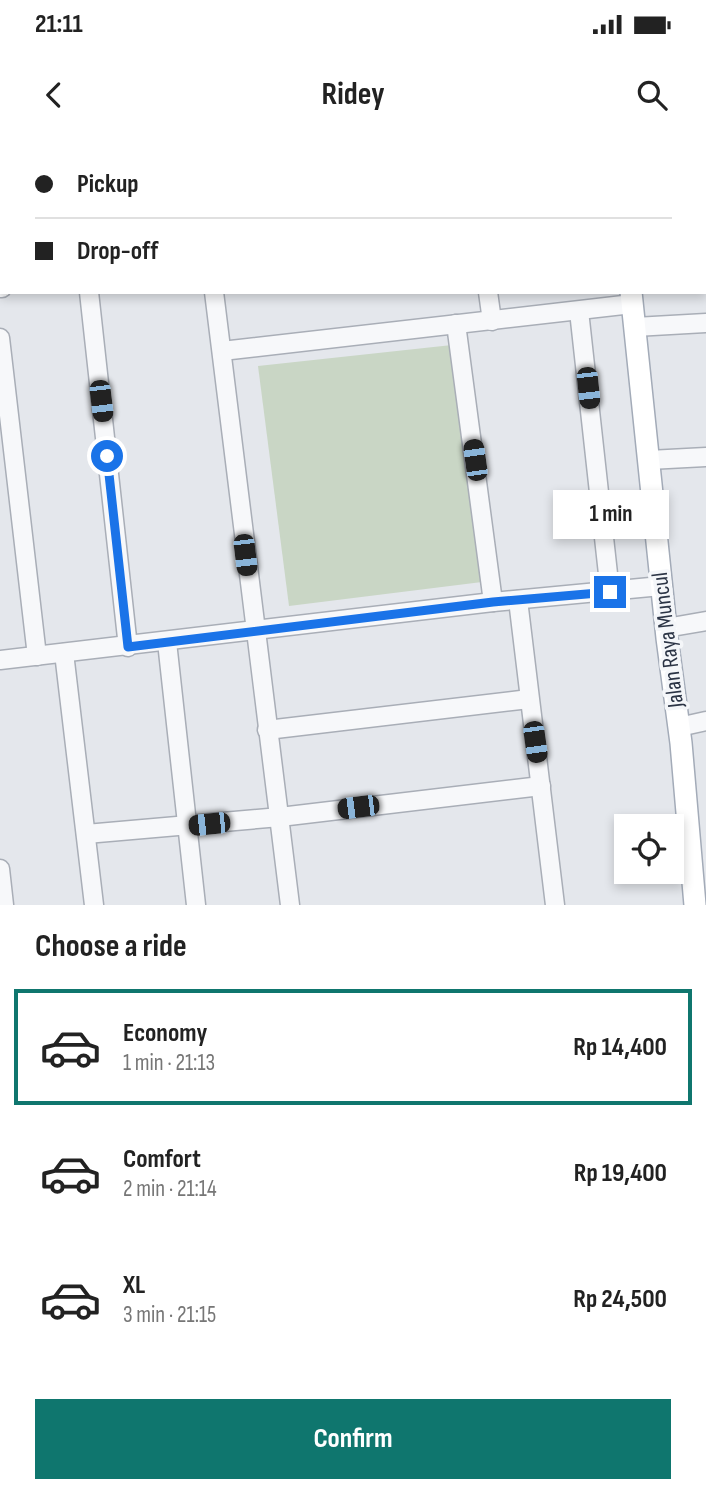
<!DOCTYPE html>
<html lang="en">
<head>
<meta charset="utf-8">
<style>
  :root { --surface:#fff; --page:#f6f6f6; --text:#222; --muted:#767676; --line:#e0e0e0; --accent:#0f766e }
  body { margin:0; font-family:"Sofia Sans Condensed",sans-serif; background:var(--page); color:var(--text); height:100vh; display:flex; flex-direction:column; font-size:26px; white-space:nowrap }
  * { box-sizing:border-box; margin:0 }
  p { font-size:23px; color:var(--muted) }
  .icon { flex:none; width:38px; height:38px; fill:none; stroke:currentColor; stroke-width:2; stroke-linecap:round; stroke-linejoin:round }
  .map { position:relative; height:765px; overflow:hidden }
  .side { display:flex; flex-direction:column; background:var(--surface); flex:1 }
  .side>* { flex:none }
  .banner { position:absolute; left:0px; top:0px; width:707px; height:154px; box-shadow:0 4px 10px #0003; display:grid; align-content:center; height:154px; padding:0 35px; background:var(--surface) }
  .controls { position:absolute; left:614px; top:674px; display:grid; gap:14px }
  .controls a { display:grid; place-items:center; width:70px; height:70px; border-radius:0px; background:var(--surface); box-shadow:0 4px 10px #0003; font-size:35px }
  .end { position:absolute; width:32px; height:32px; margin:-16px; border:9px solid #1a73e8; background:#fff; box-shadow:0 0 0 4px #fff }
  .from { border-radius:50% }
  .bubble { position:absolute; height:49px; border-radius:0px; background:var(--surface); box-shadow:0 4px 10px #0003; font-size:23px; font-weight:700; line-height:49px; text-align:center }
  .car { position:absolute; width:21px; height:42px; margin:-21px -10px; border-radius:9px; box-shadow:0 0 5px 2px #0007; background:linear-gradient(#222 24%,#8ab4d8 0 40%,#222 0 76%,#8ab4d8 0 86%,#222 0) }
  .banner b { display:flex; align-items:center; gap:24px; height:66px; font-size:26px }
  .banner b+b { border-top:2px solid var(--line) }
  .banner i { width:18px; height:18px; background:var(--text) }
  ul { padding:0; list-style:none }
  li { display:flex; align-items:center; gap:21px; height:116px; margin:0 14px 10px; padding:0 21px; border:4px solid transparent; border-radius:0px }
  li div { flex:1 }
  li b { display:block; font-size:26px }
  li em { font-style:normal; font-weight:700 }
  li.active { border-color:var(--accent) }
  li>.icon { width:63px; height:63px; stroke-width:1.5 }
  h2 { padding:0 35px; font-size:32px; line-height:84px }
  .cta { display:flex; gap:14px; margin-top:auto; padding:14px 35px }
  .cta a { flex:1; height:80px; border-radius:0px; background:var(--accent); color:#fff; font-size:28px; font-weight:700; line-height:80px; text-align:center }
  .status { display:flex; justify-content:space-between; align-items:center; height:49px; padding:0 35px; background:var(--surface); direction:ltr }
  .status svg { height:19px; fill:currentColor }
  header { display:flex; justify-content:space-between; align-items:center; height:91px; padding:0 35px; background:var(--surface); font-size:32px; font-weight:700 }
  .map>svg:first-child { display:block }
  .green { fill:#c9d6c5 }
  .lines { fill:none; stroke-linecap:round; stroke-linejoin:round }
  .minor-casing { stroke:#a9aeb7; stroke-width:21 }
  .major-casing { stroke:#a3abb8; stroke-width:24 }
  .minor { stroke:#f7f8fa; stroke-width:18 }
  .major { stroke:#fff; stroke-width:21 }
  .route { stroke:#1a73e8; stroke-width:9 }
  .labels { text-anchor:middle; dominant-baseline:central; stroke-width:7; stroke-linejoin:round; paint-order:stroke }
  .street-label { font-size:23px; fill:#2b3445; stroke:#f4f6f9 }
</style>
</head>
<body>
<div class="status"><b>21:11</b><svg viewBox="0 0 49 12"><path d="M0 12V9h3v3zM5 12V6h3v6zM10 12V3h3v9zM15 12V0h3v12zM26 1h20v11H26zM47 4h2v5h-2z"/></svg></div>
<header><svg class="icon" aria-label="back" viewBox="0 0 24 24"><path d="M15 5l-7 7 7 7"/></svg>Ridey<svg class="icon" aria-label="search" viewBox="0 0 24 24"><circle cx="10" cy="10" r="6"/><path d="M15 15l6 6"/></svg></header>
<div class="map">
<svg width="706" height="765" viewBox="0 0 706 765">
  <rect width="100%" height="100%" fill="#e4e7ec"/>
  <path class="green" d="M452 205 482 442 289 466 258 226Z"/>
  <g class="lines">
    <defs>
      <g id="minor">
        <path d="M194 0V2"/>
        <path d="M427 0 428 2"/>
        <path d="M672 2 675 0"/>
        <path d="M705 66H706"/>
        <path d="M0 89H2"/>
        <path d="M0 148H2"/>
        <path d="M89 152 128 507"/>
        <path d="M214 152 290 765"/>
        <path d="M488 152 492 181"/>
        <path d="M579 171 610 452"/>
        <path d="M456 184 493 462"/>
        <path d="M635 187 706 183"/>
        <path d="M0 198 37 516"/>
        <path d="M222 211 632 164"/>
        <path d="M649 320 706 317"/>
        <path d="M518 460 555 765"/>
        <path d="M666 488 706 481"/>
        <path d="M167 502 196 765"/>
        <path d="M64 513 94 765"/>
        <path d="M0 520 493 462 661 446"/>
        <path d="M679 587 706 581"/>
        <path d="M267 590 529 559"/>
        <path d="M86 694 280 677 541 646"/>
        <path d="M0 729 4 765"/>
      </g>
      <g id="major">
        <path d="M614 0V2"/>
        <path d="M631 152 667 498 681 603 695 765"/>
      </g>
    </defs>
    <use href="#minor" class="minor-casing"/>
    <use href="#major" class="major-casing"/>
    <use href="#minor" class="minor"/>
    <use href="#major" class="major"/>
  </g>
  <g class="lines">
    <path class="route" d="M107 316 128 507 493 462 610 452"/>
  </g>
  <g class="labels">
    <g class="street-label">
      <text transform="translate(668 500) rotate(-97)">Jalan Raya Muncul</text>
    </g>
  </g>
</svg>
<div class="controls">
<a><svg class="icon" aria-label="locate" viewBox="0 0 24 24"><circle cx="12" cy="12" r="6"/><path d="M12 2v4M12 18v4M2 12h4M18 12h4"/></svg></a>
</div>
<i class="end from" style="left:107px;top:316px"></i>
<i class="end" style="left:610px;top:452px"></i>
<div class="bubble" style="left:553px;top:350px;width:116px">1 min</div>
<i class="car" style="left:588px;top:248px;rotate:174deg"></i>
<i class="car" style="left:101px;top:261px;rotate:173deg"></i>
<i class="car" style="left:475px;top:320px;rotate:352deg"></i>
<i class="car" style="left:245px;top:415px;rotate:173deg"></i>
<i class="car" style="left:535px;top:602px;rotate:172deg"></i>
<i class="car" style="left:358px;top:667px;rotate:263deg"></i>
<i class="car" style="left:209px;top:684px;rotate:264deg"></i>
<div class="banner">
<b><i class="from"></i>Pickup</b>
<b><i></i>Drop-off</b>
</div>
</div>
<section class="side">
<h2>Choose a ride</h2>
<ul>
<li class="active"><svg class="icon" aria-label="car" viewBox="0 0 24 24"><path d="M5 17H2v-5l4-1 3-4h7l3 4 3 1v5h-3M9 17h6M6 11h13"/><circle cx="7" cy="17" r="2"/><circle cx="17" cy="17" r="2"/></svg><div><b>Economy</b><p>1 min · 21:13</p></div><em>Rp 14,400</em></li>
<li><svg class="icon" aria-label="car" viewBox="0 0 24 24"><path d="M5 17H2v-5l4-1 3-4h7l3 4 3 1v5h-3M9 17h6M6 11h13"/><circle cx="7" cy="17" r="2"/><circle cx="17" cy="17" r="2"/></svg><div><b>Comfort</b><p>2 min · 21:14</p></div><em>Rp 19,400</em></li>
<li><svg class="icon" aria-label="car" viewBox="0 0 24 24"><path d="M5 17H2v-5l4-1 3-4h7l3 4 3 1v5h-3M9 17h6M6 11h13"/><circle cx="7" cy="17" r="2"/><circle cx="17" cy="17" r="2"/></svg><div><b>XL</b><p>3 min · 21:15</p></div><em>Rp 24,500</em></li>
</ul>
<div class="cta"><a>Confirm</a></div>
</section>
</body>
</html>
